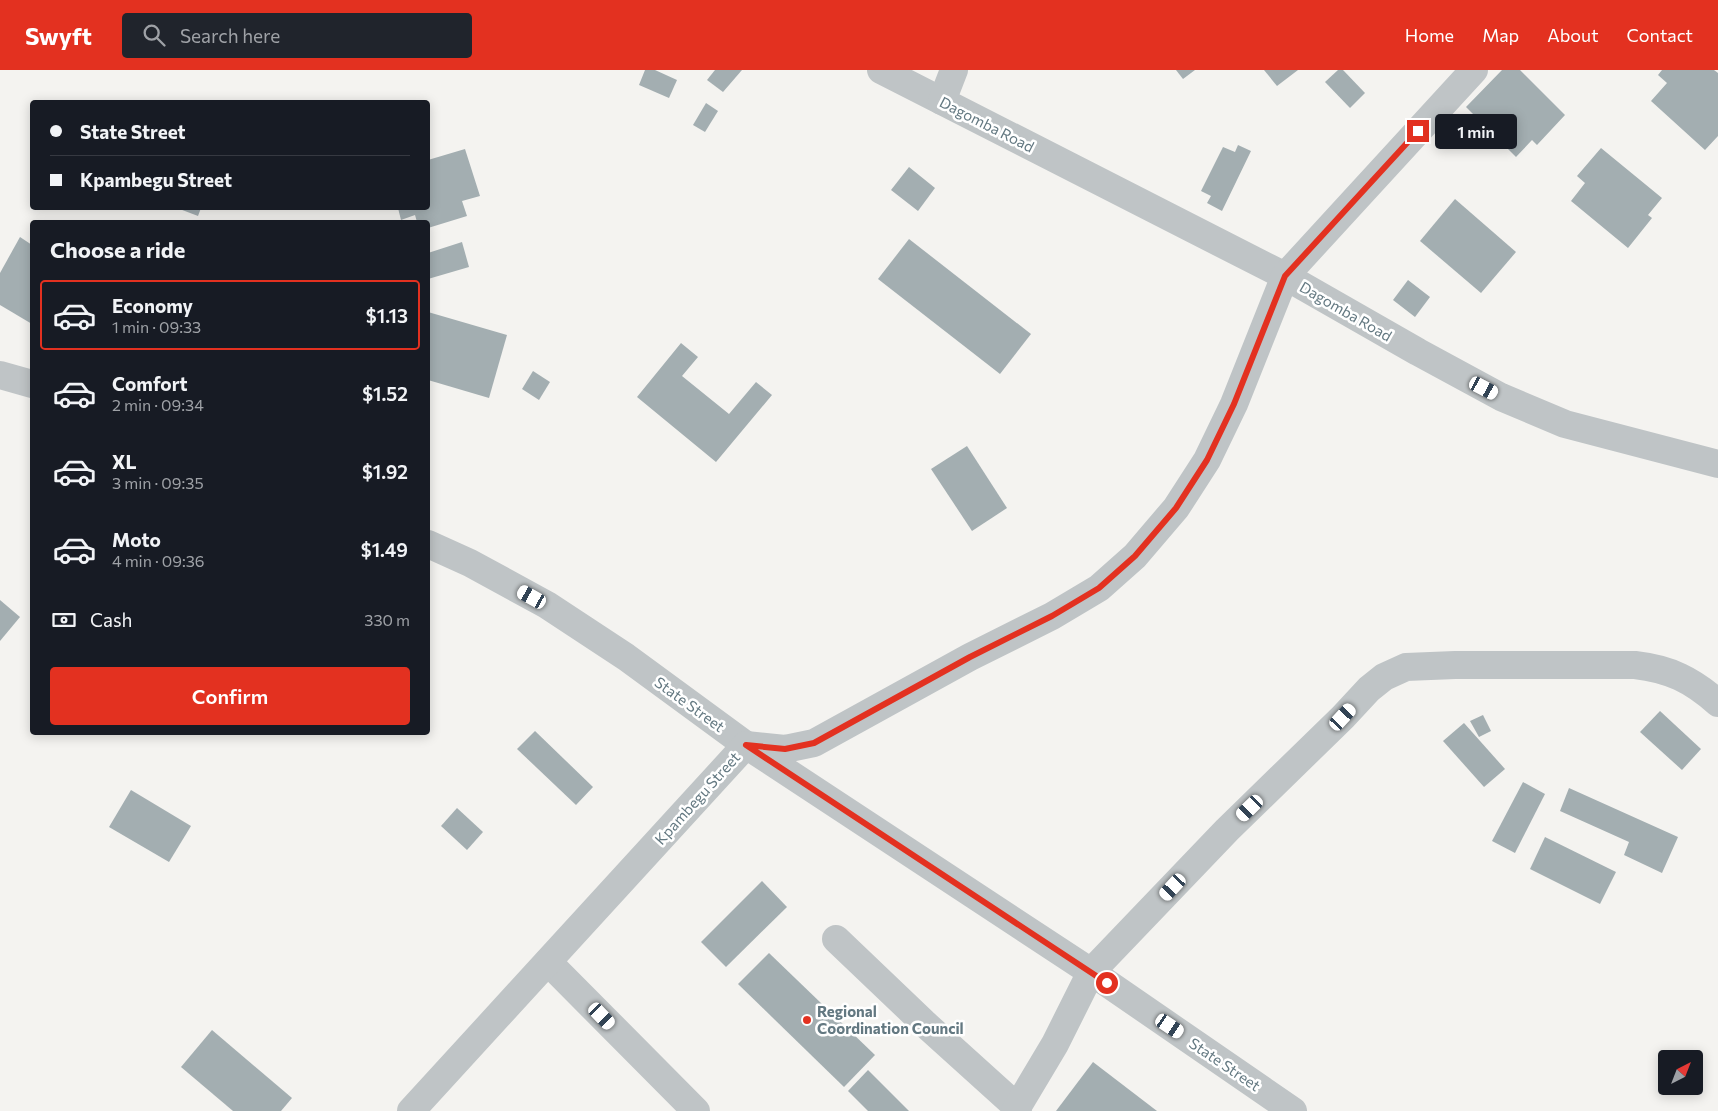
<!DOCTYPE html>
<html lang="en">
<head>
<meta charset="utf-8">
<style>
  :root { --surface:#171b24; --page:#20242c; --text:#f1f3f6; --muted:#9ea1a6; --line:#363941; --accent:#e33120 }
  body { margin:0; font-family:Commissioner,sans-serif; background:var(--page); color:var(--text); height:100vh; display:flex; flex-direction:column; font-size:19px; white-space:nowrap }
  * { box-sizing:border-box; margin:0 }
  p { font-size:16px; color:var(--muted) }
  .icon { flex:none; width:28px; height:28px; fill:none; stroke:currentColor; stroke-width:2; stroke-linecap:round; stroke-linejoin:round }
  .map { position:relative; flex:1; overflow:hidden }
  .sheet { position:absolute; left:30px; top:150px; width:400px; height:515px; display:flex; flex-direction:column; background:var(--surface); border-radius:5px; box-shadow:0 2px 12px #0003 }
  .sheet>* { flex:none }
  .guide { position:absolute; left:30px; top:30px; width:400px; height:110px; border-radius:5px; box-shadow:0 2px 12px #0003; display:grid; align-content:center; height:110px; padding:0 20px; background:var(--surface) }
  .needle { width:32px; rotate:42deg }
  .fabs { position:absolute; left:1658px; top:980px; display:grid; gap:10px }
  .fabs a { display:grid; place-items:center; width:45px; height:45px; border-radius:5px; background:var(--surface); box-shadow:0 2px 12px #0003; font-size:25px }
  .end { position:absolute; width:22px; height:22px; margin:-11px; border:6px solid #e33120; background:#fff; box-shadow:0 0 0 2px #fff }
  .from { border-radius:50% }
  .bubble { position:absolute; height:35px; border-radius:5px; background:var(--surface); box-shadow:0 2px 12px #0003; font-size:16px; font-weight:600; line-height:35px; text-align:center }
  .car { position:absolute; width:15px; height:30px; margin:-15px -8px; border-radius:6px; box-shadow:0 0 4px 1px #0007; background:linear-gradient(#fff 24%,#345 0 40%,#fff 0 76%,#345 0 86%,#fff 0) }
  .guide b { display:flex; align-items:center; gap:18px; height:48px; font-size:19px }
  .guide b+b { border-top:1px solid var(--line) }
  .guide i { width:12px; height:12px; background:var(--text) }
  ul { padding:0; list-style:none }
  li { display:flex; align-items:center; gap:15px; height:70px; margin:0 10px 8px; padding:0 10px; border:2px solid transparent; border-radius:5px }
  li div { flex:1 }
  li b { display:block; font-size:19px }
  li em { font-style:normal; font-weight:600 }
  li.active { border-color:var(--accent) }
  li>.icon { width:45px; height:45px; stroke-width:1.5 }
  h2 { padding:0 20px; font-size:22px; line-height:60px }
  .pay { display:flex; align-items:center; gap:12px; height:55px; padding:0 20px; font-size:19px }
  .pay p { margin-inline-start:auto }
  .cta { display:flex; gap:10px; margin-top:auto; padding:10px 20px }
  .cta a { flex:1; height:58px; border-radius:5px; background:var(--accent); color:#fff; font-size:20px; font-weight:600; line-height:58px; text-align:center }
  header { display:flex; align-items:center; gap:30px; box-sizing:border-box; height:70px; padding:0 25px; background:var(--accent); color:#fff }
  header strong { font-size:24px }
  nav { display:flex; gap:28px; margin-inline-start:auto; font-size:18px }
  .search { width:350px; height:45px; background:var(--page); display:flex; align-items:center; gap:12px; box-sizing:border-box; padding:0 18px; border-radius:5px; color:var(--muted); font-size:19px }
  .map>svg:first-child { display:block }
  .building { fill:#a3aeb1 }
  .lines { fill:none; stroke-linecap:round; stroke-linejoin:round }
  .minor { stroke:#bfc4c6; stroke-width:28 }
  .route { stroke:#e33120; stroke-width:6 }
  .poi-dot { fill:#e33120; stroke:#fff; stroke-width:2 }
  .labels { text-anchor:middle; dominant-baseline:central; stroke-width:5; stroke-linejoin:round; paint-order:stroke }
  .street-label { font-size:15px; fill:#637881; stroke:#fff }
  .poi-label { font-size:15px; font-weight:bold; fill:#637881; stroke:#fff; text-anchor:start }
</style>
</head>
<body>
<header>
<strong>Swyft</strong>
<div class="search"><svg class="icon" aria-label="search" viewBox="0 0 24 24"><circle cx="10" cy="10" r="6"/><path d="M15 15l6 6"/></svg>Search here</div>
<nav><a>Home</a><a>Map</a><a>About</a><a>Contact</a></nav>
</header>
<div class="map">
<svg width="1718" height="1041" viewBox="0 0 1718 1041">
  <rect width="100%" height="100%" fill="#f4f3f0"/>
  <g class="building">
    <path d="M645 0H655L677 10 669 28 639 15Z"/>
    <path d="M715 0H742L723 22 707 10Z"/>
    <path d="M1176 0H1195L1183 9Z"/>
    <path d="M1264 0H1298L1277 16Z"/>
    <path d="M1338 0H1343L1365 23 1350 38 1325 12Z"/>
    <path d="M1502 0H1520L1565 45 1537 75 1532 70 1516 87 1466 37Z"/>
    <path d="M1662 0H1714L1718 3V66L1705 80 1651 31 1667 13 1658 5Z"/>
    <path d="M706 33 718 41 705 62 693 55Z"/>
    <path d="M1238 75 1251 81 1222 141 1207 133 1211 126 1201 121 1223 77 1235 82Z"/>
    <path d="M1601 78 1662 128 1648 145 1652 148 1628 178 1571 131 1585 113 1577 106Z"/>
    <path d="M465 79 480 126 462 131 467 146 428 158V152H417L415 145 401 150 398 138H428V90Z"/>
    <path d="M909 97 935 118 918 141 891 120Z"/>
    <path d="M1455 129 1516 182 1481 223 1420 171Z"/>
    <path d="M177 138H201L198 146Z"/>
    <path d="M20 167 32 175V254L0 235V203Z"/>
    <path d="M909 169 1031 264 1000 304 878 209Z"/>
    <path d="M462 172 469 197 428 209V183Z"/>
    <path d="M1408 210 1430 227 1415 247 1393 230Z"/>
    <path d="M428 242 507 265 489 328 428 310Z"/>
    <path d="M681 273 698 287 682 306 729 344 756 312 772 325 716 392 637 327Z"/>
    <path d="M533 301 550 312 539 330 522 319Z"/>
    <path d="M967 376 1007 438 972 461 931 399Z"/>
    <path d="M0 530 20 547 0 571Z"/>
    <path d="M1660 641 1701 679 1682 700 1640 662Z"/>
    <path d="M1483 645 1491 661 1479 667 1470 651Z"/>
    <path d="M1464 653 1505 699 1484 717 1443 671Z"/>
    <path d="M535 661 593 717 576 735 517 679Z"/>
    <path d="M1523 712 1545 724 1515 783 1492 771Z"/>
    <path d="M1569 718 1678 767 1662 803 1624 785 1629 772 1560 741Z"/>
    <path d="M131 720 191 756 169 792 109 757Z"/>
    <path d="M457 738 483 762 467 780 441 756Z"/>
    <path d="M1545 767 1616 802 1600 834 1530 799Z"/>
    <path d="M762 811 787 837 726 897 701 872Z"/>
    <path d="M769 883 875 985 844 1017 738 914Z"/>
    <path d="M212 960 292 1028 281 1041H233L181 997Z"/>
    <path d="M1093 992 1157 1041H1056Z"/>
    <path d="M868 1000 909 1041H868L848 1021Z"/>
  </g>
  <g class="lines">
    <g class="minor">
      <path d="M881 0 1285 206 1418 282 1501 327 1565 354 1718 394"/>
      <path d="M942 31 954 0"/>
      <path d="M0 305 32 314"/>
      <path d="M428 474 470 493 547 535 626 587 746 675 1091 902 1293 1041"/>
      <path d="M746 675 785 679 814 673 970 587 1052 546 1099 518 1135 486 1176 438 1207 390 1234 334 1285 206 1474 0"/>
      <path d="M836 869 924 953 1018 1038"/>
      <path d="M548 892 696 1041"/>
      <path d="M411 1041 746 675"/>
      <path d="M1015 1041 1055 974 1091 902 1227 760 1343 647 1369 619 1384 607 1406 597 1455 595H1635C1670 599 1692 610 1718 633"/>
    </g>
  </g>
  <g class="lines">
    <path class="route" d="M1107 913 746 675 785 679 814 673 970 587 1052 546 1099 518 1135 486 1176 438 1207 390 1234 334 1285 206 1418 61"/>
  </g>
  <circle class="poi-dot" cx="807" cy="950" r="5"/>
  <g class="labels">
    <g class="street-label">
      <text transform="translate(987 54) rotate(27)">Dagomba Road</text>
      <text transform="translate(1346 241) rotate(30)">Dagomba Road</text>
      <text transform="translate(690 634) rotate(36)">State Street</text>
      <text transform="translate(697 728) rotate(-48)">Kpambegu Street</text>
      <text transform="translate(1225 994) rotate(34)">State Street</text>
    </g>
    <g class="poi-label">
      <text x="817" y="941">Regional<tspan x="817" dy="17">Coordination Council</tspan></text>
    </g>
  </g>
</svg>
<div class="fabs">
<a><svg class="needle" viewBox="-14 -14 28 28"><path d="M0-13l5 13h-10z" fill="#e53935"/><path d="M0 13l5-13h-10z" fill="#9ea1a6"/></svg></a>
</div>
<i class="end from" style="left:1107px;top:913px"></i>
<i class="end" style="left:1418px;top:61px"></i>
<div class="bubble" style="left:1435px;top:44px;width:82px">1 min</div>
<i class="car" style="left:1484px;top:318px;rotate:118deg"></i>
<i class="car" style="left:532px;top:527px;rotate:299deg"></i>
<i class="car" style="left:1343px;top:647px;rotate:43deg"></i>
<i class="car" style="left:1250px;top:738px;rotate:226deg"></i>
<i class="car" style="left:1173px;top:817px;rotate:223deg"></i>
<i class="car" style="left:602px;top:946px;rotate:136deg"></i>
<i class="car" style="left:1170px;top:956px;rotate:124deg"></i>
<div class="guide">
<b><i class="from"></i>State Street</b>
<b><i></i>Kpambegu Street</b>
</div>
<section class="sheet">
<h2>Choose a ride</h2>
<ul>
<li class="active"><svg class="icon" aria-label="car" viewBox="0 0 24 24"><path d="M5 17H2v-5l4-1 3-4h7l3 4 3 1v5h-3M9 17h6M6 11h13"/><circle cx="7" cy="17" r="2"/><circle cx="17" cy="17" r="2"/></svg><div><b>Economy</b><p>1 min · 09:33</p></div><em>$1.13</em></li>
<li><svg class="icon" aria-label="car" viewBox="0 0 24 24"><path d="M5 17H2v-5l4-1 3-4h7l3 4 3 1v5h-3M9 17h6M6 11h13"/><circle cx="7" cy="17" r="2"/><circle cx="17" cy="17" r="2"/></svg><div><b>Comfort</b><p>2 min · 09:34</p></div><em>$1.52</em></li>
<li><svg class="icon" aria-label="car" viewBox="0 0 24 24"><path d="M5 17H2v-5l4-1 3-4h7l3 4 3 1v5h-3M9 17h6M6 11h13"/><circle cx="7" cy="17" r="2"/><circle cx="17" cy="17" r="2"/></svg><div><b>XL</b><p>3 min · 09:35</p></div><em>$1.92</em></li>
<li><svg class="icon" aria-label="car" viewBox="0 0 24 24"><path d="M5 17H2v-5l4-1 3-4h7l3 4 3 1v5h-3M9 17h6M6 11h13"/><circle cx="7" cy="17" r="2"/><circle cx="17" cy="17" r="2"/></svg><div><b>Moto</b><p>4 min · 09:36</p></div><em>$1.49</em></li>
</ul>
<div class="pay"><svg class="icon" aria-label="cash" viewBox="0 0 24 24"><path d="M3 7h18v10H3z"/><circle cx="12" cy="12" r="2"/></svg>Cash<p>330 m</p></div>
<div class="cta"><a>Confirm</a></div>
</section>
</div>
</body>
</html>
